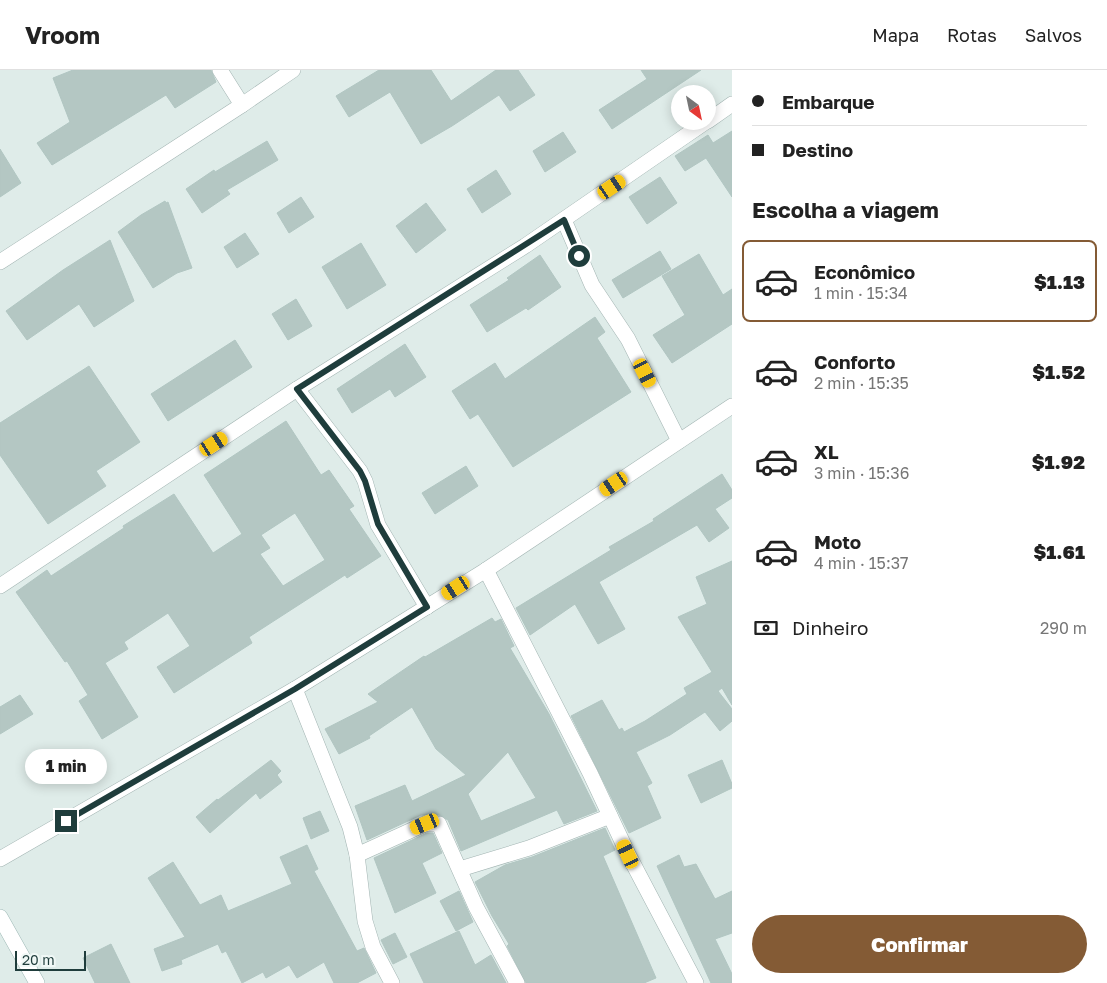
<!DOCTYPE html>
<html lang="pt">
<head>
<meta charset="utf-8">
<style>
  :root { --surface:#fff; --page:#f6f6f6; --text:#222; --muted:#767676; --line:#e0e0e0; --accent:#845b35 }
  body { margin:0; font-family:"Golos Text",sans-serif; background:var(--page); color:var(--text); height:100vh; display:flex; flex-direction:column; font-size:19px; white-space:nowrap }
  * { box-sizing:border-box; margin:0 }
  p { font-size:16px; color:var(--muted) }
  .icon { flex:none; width:28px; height:28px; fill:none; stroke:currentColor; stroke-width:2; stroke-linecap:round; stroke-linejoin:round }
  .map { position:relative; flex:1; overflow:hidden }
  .sheet { display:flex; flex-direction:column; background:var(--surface); width:375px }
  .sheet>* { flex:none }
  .guide { display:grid; align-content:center; height:110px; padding:0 20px; background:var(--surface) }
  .needle { width:32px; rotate:147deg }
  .buttons { position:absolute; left:671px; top:15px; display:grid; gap:10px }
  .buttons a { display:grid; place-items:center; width:45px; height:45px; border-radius:50%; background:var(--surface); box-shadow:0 2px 12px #0003; font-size:25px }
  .scale { position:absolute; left:15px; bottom:12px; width:71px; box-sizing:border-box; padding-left:5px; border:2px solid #1f3d3c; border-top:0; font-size:14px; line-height:18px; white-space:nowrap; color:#1f3d3c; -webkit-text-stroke:4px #f0f8f6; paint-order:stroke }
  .end { position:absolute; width:22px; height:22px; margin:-11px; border:6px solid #1f3d3c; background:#fff; box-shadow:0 0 0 2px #fff }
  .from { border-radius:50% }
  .bubble { position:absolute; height:35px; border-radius:18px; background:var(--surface); box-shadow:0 2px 12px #0003; font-size:16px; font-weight:800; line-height:35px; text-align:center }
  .car { position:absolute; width:15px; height:30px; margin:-15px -8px; border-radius:6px; box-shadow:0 0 4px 1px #0007; background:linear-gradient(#f5c518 24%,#345 0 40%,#f5c518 0 76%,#345 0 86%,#f5c518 0) }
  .guide b { display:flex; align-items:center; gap:18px; height:48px; font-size:19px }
  .guide b+b { border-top:1px solid var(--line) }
  .guide i { width:12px; height:12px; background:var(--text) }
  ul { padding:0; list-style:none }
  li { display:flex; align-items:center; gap:15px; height:82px; margin:0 10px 8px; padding:0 10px; border:2px solid transparent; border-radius:8px }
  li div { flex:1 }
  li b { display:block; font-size:19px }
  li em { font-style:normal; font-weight:800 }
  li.active { border-color:var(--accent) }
  li>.icon { width:45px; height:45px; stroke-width:1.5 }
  h2 { padding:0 20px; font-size:22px; line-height:60px }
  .pay { display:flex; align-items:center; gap:12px; height:55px; padding:0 20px; font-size:19px }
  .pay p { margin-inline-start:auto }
  .cta { display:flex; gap:10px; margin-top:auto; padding:10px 20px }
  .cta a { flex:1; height:58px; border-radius:30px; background:var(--accent); color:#fff; font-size:20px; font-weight:800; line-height:58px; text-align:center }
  header { display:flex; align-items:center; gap:30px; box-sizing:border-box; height:70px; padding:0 25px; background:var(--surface); border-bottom:1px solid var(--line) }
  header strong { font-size:24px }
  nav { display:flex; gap:28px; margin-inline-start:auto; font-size:18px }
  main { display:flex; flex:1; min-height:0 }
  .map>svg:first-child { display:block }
  .building { fill:#b4c7c3; stroke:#b1c6c2; fill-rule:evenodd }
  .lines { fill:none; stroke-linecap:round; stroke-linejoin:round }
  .minor-casing { stroke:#a2b4b2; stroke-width:16 }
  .secondary-casing { stroke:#9db8b5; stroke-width:16 }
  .minor { stroke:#fff; stroke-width:15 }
  .secondary { stroke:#fff; stroke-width:15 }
  .route { stroke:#1f3d3c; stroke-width:6 }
</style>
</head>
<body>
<header>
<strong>Vroom</strong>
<nav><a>Mapa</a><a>Rotas</a><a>Salvos</a></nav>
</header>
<main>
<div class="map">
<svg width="732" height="913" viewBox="0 0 732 913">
  <rect width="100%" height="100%" fill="#dfece9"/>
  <g class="building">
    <path d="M73 0H211L216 12 175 38 166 25 52 95 37 73 70 52 53 8Z"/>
    <path d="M379 0H431L451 31 496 0H518L535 25 510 41 499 25 452 56 421 74 390 22 349 47 336 26Z"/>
    <path d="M641 0H701L612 59 599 40 647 9Z"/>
    <path d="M732 61V127L706 88 685 101 675 86 708 65 713 73Z"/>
    <path d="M563 62 576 82 545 102 533 81Z"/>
    <path d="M267 71 278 90 227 120 230 124 202 143 186 119 214 100 215 102Z"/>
    <path d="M0 79 21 113 0 127Z"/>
    <path d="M496 100 511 124 482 143 467 119Z"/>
    <path d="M660 107 677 133 647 154 629 127Z"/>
    <path d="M301 127 314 147 289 163 277 143Z"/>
    <path d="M165 131 166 133 168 132 192 198 177 203 153 218 118 162 141 145Z"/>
    <path d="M426 133 446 160 416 183 396 156Z"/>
    <path d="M245 163 259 184 237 198 224 177Z"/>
    <path d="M110 170 134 231 94 257 79 234 27 270 6 241 63 200Z"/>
    <path d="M361 173 386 215 347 239 322 197Z"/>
    <path d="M660 181 671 199 623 228 612 210Z"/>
    <path d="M699 184 723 225 732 219V254L672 293 653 265 685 245 662 206Z"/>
    <path d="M540 185 561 217 528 240 526 238 487 262 470 235 509 210 507 208Z"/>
    <path d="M296 229 312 256 288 270 272 244Z"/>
    <path d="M595 247 605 262 597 268 631 322 513 397 478 344 470 349 452 321 495 293 505 309Z"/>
    <path d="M235 270 252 297 168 351 151 324Z"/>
    <path d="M405 274 426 307 395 327 390 319 352 343 337 319Z"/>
    <path d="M89 296 140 372 96 401 106 416 48 454 0 385V353Z"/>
    <path d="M286 351 321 405 329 400 354 436 349 439 381 486 347 508 345 505 249 567 252 573 174 623 157 597 190 576 168 543 124 572 128 579 105 593 138 647 102 669 79 631 88 625 67 591 65 592 16 522 47 500 51 506 124 458 123 456 174 424 213 483 242 464 204 405ZM295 443 325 490 283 516 260 484 270 478 261 465Z"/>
    <path d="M466 396 478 416 435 444 422 423Z"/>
    <path d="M722 404 732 420V428L715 439 729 458 709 472 697 455 599 512 625 559 598 574 575 534 530 565 516 538 611 480 609 477 654 451 653 449Z"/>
    <path d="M732 491V635L722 618 718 621 732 639V651L720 661 705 642 670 665 636 682 652 713 647 716 661 748 629 763 571 646 602 630 619 660 622 658 624 662 645 651 687 624 684 618 712 602 678 547 707 534 696 507Z"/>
    <path d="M492 548 495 552 501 549 514 576 510 578 549 644 597 741 564 754 557 740 461 781 448 750 439 745H421L367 770 355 736 405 715 412 731 466 705 436 679 412 637 369 666 370 668 339 684 325 659 378 632 368 624 424 586 425 587ZM508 682 536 728 481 751 468 724Z"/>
    <path d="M20 625 33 644 0 664V637Z"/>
    <path d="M271 690 281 701 277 705 282 712 260 729 256 723 210 763 196 747 217 729 218 730Z"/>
    <path d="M722 690 732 714V718L701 733 688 705Z"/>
    <path d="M320 741 329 761 311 769 303 748Z"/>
    <path d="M605 758 615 780 603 786 656 908 644 913H526L507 876 509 874 492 846 475 812 505 795 532 787Z"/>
    <path d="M427 763H433L442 783 422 793 436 823 395 843 374 788Z"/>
    <path d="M307 775 318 799 314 801 357 881 364 878 376 903 357 913H334L324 892 297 908 289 895 266 908 263 902 242 913 226 881 222 883 218 874 181 890 182 894 162 901 154 879 185 867 148 808 173 792 200 835 221 825 228 841 292 814 280 787Z"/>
    <path d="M679 785 684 797 696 794 715 829 732 821V863L715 869 732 904V913H711L657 796Z"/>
    <path d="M459 821 473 852 456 861 440 831Z"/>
    <path d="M459 861 475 895 491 885 506 913H424L410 884Z"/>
    <path d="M395 863 407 887 393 894 381 870Z"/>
    <path d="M111 874 130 913H95L83 888Z"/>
  </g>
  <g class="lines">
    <defs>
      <g id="minor">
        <path d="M220 0 242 35"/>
        <path d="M708 51 732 34"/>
        <path d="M564 150 592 215 628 269 679 371"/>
        <path d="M0 192 242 35 293 0"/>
        <path d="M297 319 360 401 365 411 378 455 427 537"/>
        <path d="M486 500 590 703 628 784 696 913"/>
        <path d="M0 516 297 319 525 176 707 51"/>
        <path d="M295 619 350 757 357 785 365 851 373 877 392 913"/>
        <path d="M357 785 425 754H439L476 837 517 913"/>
        <path d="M0 789 295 619 486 500 732 336"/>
        <path d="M460 799 529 778 610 746"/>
      </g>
      <path id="secondary" d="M0 847 37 913"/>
    </defs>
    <use href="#minor" class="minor-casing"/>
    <use href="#secondary" class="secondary-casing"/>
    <use href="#minor" class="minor"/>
    <use href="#secondary" class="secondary"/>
  </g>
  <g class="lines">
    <path class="route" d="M66 751 295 619 427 537 378 454 365 411 360 401 297 319 564 150 579 186"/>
  </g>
</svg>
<div class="buttons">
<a><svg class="needle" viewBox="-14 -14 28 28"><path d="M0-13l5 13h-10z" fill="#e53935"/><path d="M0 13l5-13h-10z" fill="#767676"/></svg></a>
</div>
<div class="scale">20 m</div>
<i class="end from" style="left:579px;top:186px"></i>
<i class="end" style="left:66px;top:751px"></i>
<div class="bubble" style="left:25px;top:679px;width:82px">1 min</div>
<i class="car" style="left:612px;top:117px;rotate:56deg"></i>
<i class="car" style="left:645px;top:303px;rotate:153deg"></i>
<i class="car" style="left:214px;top:374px;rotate:57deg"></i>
<i class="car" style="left:614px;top:414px;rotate:236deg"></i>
<i class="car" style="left:456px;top:518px;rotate:238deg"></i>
<i class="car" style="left:425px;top:754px;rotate:248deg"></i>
<i class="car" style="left:628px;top:784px;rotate:335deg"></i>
</div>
<section class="sheet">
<div class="guide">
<b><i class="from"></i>Embarque</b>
<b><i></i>Destino</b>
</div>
<h2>Escolha a viagem</h2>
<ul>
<li class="active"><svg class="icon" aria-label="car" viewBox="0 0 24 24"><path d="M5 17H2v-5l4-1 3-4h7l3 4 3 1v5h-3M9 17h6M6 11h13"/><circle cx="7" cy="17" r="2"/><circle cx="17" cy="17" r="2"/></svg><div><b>Econômico</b><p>1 min · 15:34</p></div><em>$1.13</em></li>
<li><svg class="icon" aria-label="car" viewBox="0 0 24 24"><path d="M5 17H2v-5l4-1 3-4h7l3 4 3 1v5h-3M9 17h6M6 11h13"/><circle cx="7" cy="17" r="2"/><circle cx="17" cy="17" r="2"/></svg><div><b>Conforto</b><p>2 min · 15:35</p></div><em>$1.52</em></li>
<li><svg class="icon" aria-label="car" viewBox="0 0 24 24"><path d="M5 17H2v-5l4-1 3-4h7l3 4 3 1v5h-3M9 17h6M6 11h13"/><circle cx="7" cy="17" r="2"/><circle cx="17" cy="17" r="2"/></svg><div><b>XL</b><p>3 min · 15:36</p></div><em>$1.92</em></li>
<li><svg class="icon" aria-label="car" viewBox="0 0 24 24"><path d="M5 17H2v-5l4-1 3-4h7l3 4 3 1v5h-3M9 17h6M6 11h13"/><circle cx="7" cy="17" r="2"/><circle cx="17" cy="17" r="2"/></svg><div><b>Moto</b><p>4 min · 15:37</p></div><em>$1.61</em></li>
</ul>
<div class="pay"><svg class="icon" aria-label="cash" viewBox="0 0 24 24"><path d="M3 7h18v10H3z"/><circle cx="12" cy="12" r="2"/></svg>Dinheiro<p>290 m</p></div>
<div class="cta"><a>Confirmar</a></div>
</section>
</main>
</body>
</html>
